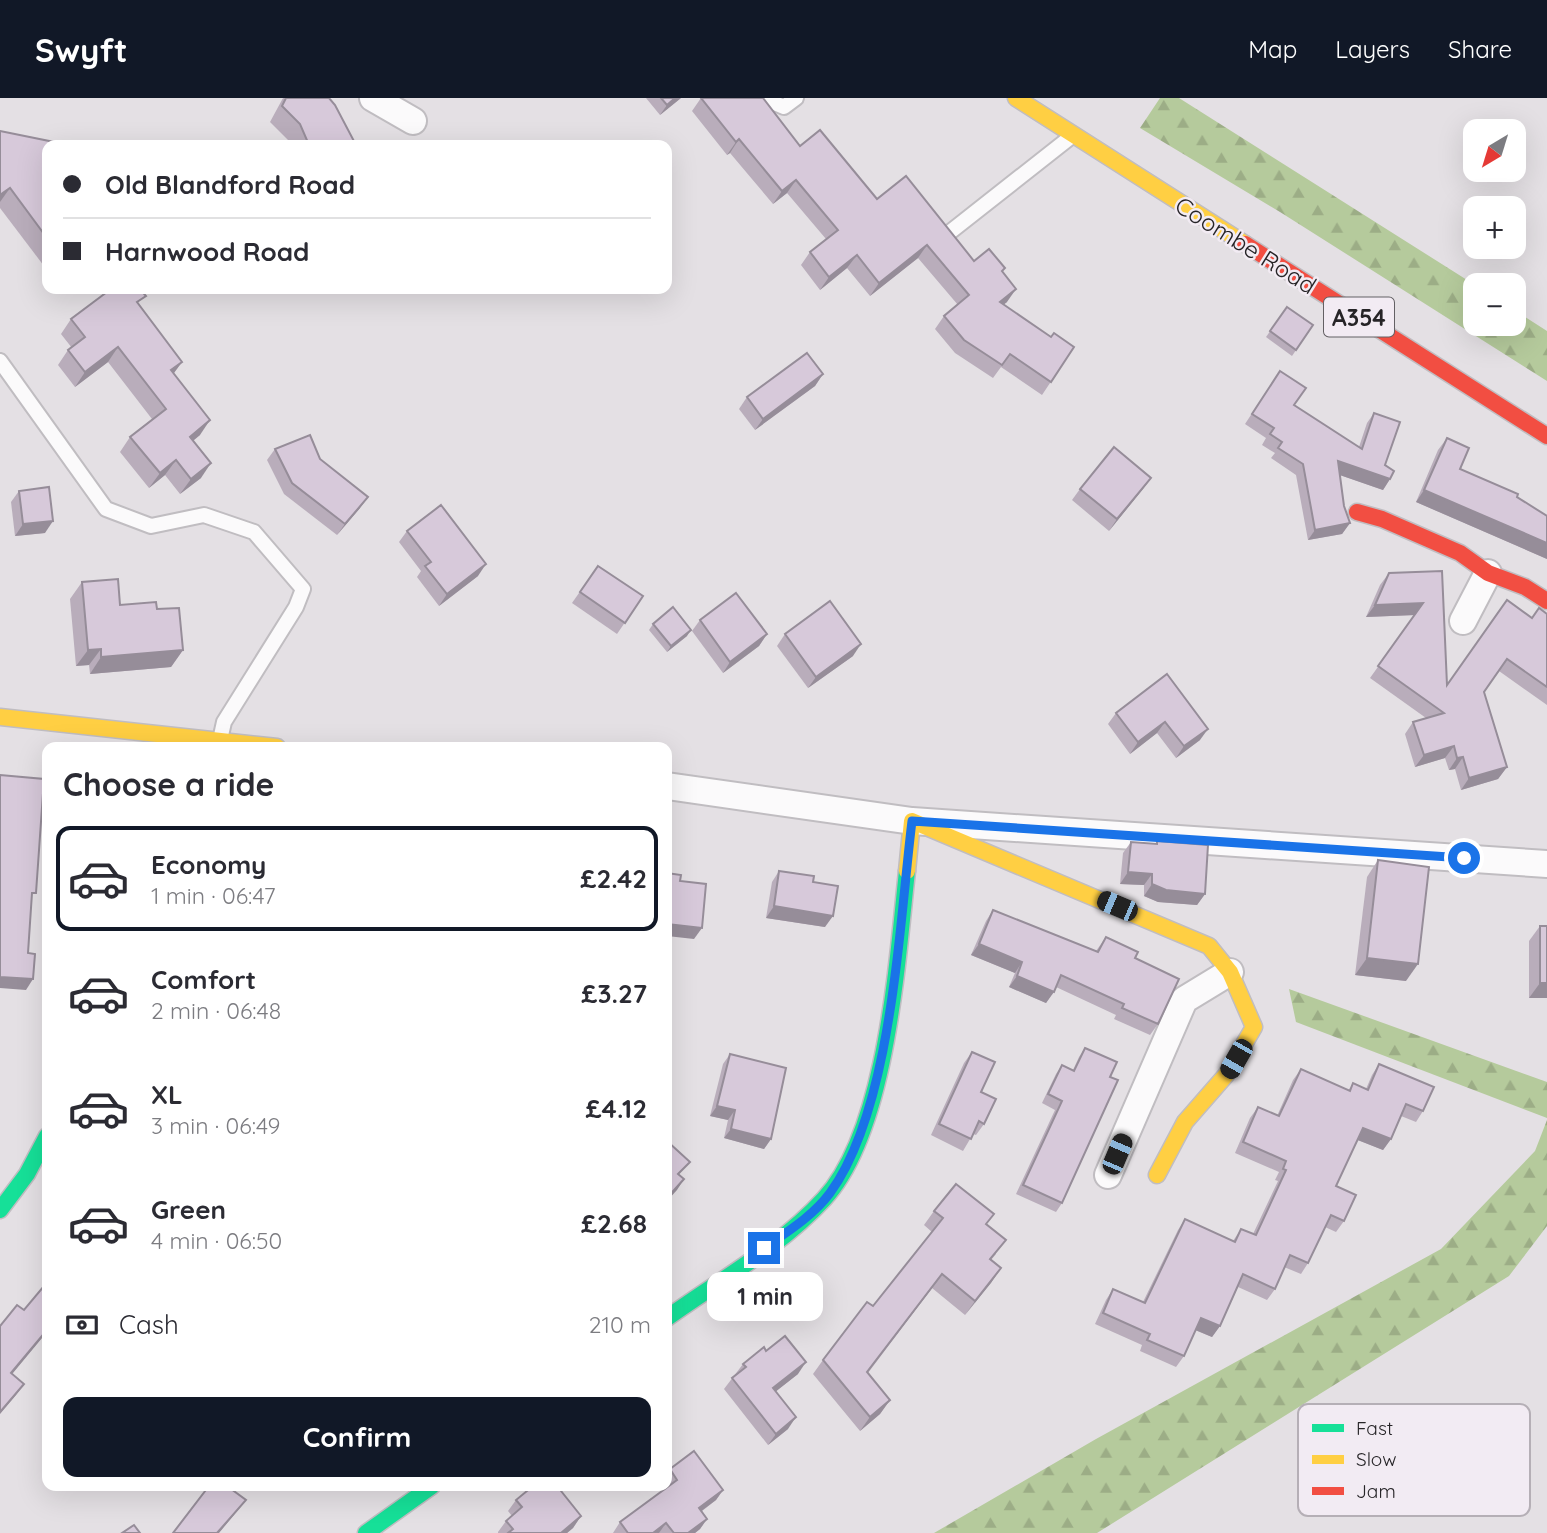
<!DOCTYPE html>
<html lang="en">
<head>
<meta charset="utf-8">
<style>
  :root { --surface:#fff; --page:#f2f2f3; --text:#2b2b33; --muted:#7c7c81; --line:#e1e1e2; --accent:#111827 }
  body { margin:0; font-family:Quicksand,sans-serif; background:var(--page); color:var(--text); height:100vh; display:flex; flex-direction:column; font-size:26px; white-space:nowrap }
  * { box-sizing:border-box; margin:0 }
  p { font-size:23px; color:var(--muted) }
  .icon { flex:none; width:38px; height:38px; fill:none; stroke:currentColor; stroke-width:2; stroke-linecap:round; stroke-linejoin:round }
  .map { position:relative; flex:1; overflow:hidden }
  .details { position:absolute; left:42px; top:644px; width:630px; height:749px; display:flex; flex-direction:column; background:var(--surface); border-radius:14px; box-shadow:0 7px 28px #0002 }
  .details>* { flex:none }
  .hud { position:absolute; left:42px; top:42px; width:630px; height:154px; border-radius:14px; box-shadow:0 7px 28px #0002; display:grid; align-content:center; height:154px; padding:0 21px; background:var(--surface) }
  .needle { width:46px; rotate:218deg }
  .controls { position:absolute; left:1463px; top:21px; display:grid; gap:14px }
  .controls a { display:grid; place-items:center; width:63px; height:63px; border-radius:14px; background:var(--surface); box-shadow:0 7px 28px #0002; font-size:35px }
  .end { position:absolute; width:32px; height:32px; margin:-16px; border:9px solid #1a73e8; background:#fff; box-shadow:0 0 0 4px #fff }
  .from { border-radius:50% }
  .bubble { position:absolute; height:49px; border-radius:14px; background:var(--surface); box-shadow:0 7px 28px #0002; font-size:23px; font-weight:800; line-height:49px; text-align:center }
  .car { position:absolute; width:21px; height:42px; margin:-21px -10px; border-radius:9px; box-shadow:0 0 5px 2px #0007; background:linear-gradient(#222 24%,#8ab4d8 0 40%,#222 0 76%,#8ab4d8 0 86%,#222 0) }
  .hud b { display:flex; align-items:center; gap:24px; height:66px; font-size:26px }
  .hud b+b { border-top:2px solid var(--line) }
  .hud i { width:18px; height:18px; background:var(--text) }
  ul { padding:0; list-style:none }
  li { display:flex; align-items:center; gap:21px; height:105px; margin:0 14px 10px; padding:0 7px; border:4px solid transparent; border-radius:14px }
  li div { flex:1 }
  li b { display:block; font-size:26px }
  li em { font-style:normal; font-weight:800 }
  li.on { border-color:var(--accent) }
  li>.icon { width:63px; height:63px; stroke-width:1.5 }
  h2 { padding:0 21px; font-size:32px; line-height:84px }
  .pay { display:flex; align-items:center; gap:18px; height:77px; padding:0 21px; font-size:26px }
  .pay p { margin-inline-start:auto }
  .primary-button { display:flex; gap:14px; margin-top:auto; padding:14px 21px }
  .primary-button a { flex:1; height:80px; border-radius:14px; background:var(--accent); color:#fff; font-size:28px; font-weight:800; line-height:80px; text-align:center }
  header { display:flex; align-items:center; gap:42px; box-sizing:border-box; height:98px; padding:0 35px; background:var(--accent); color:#fff }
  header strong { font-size:33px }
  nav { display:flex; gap:38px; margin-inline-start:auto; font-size:24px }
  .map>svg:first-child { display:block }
  .forest { fill:url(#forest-firs) }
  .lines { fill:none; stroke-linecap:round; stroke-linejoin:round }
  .lane-casing { stroke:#c0bdc1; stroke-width:18 }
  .street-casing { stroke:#c0bdc1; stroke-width:30 }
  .fast-casing { stroke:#c0bdc1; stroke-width:19 }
  .slow-casing { stroke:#c0bdc1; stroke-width:19 }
  .jam-casing { stroke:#c0bdc1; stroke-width:19 }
  .lane { stroke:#fbfafb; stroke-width:14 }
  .street { stroke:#fbfafb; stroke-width:26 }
  .fast { stroke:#16e098; stroke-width:16 }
  .slow { stroke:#ffcf43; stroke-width:16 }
  .jam { stroke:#f24e42; stroke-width:16 }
  .wall { fill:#b9adbb }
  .shaded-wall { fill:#968d99 }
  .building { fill:#d7c9da; stroke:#968d99; stroke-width:2 }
  .route { stroke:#1a73e8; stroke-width:9 }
  .labels { text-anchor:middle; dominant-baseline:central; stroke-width:5; stroke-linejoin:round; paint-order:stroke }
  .shield { fill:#f2ebf3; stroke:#636064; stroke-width:2 }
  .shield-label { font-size:23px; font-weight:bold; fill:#262427 }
  .street-label { font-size:24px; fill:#262427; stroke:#f2ebf3 }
  .key { fill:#f2ebf3; stroke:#b5afb6; stroke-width:2 }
  .key-label { font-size:19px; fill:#262427 }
</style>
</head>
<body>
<header>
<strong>Swyft</strong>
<nav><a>Map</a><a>Layers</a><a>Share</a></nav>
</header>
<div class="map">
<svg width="1547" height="1435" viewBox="0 0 1547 1435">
  <defs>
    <pattern id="forest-firs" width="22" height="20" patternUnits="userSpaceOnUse" patternTransform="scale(1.75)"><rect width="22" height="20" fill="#b5ca9c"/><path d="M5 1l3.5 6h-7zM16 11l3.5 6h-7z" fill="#9cad86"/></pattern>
  </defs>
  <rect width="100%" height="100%" fill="#e4e0e4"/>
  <g class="forest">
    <path d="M1160 0H1179L1475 187V226H1514V212L1547 233V283L1280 114 1140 30Z"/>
    <path d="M1289 891 1547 984V1020L1296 924Z"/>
    <path d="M1547 1022V1128L1509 1178 1097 1435H934L1096 1341 1441 1151 1535 1053Z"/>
  </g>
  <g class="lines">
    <defs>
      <g id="lane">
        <path d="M770 3 784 9 796 0"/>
        <path d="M945 138 1072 38"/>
        <path d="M0 263 106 411 151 428 204 417 254 434 303 491 296 509 224 624 220 642"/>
      </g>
      <g id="street">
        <path d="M373 0 413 23"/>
        <path d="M1463 523 1488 475"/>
        <path d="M667 688 912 723 1547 766"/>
        <path d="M1108 1077 1184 902 1230 874"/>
      </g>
      <g id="fast">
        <path d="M0 1112 27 1076 47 1038"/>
        <path d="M667 1220C720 1182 780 1149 824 1101 887 1032 897 864 907 773"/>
        <path d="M366 1435 432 1388"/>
      </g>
      <g id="slow">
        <path d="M1016 0 1245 146"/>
        <path d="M0 619 277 649"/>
        <path d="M907 773 912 723 1209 848 1230 874 1254 929 1226 977 1185 1024 1157 1077"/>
      </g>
      <g id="jam">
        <path d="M1245 146 1547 338"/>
        <path d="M1357 414 1382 421 1460 455 1488 475 1525 489 1547 503"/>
      </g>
    </defs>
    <use href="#lane" class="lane-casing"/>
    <use href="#street" class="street-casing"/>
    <use href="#fast" class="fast-casing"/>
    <use href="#slow" class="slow-casing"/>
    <use href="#jam" class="jam-casing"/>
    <use href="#lane" class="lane"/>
    <use href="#street" class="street"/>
    <use href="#fast" class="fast"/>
    <use href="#slow" class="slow"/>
    <use href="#jam" class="jam"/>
  </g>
  <g class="wall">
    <path d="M283 0H329L356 47H290L288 42 270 24Z"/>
    <path d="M646 0H681L660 17Z"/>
    <path d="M701 0 800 48 877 101 974 163 1003 174 1007 204 1003 207 1051 239 1074 249 1042 297 1001 269 993 280 955 255 935 231 944 218 958 207 918 160 870 198 847 170 820 192 801 167 810 154 826 141 787 95 773 106 730 55 727 57 692 13Z"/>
    <path d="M0 33 47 47V165L44 168 0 110Z"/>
    <path d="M139 207 182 264 173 276 200 337 193 343 201 380 180 396 165 377 149 390 120 354 130 339 152 321 108 264 75 289 58 267 68 252 72 250 61 236 71 221Z"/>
    <path d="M1287 209 1313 227 1292 258 1266 239Z"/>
    <path d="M1280 273 1294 307 1359 349 1367 325 1374 315 1385 367 1390 381 1383 392 1340 377 1344 408 1350 425 1342 436 1308 442 1296 377 1271 360 1275 355 1262 347 1266 340 1245 326Z"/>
    <path d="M823 276 815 288 755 332 739 311 747 299Z"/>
    <path d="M1447 340 1460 371 1517 399 1547 418V461L1416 404 1438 352Z"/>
    <path d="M275 351 320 361 360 410 337 437 284 396 267 362Z"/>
    <path d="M1151 380 1109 433 1072 402 1080 391Z"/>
    <path d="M19 393 45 435 15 438 11 404Z"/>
    <path d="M407 433 478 478 439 508 417 479 421 473 399 444Z"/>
    <path d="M598 468 643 498 617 536 572 505Z"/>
    <path d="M1442 473 1447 587 1532 520 1547 516V607L1499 573 1484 594 1507 669 1498 681 1461 692 1455 671 1449 672 1445 660 1415 669 1405 636 1413 624 1426 620 1370 580 1415 517 1366 519 1380 487 1389 475Z"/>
    <path d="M82 484 120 507 157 511 183 552 171 569 90 576 89 567 76 568 70 501Z"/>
    <path d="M700 522 767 536 759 548 723 575 692 533Z"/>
    <path d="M653 526 687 538 667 554 649 532Z"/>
    <path d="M785 536 853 558 808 590 777 548Z"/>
    <path d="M1167 576 1200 642 1176 660 1157 635 1130 656 1108 626 1116 615Z"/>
    <path d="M1157 743 1205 796 1197 807 1158 804 1144 798V787L1120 786 1123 755 1131 744 1155 746Z"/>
    <path d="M1378 762 1406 883 1355 877 1367 779Z"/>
    <path d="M779 773 813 784 825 829 766 820 772 784Z"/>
    <path d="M993 812 1096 853 1106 839 1135 860 1158 926 1150 937 1114 921 1116 917 1056 889 1046 905 1009 889 1015 875 971 857 986 823Z"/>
    <path d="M1540 828H1547V900H1529V843Z"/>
    <path d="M1085 950 1110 979 1062 1105 1056 1114 1016 1096 1055 1012 1042 1005 1056 976 1062 967 1073 972 1079 959Z"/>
    <path d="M972 954 981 994 984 1026 976 1037 973 1036 963 1053 931 1037 964 965Z"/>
    <path d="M730 956 771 1041 764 1051 724 1040 728 1022 710 1018 723 966Z"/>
    <path d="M1379 966 1423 1013 1416 1024 1401 1018 1391 1041 1383 1052 1358 1042 1336 1088 1344 1123 1336 1134 1325 1129 1308 1165 1301 1176 1284 1169 1275 1191 1267 1202 1238 1189 1220 1228 1212 1239 1195 1232 1184 1258 1176 1269 1140 1253 1142 1247 1095 1226 1106 1202 1113 1191 1143 1204 1178 1132 1185 1121 1233 1143 1241 1131 1253 1136 1278 1083 1275 1082 1279 1074 1235 1055 1250 1020 1258 1009 1277 1018 1293 982 1301 971 1348 993 1353 985 1366 991 1372 977Z"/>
    <path d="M934 1113 987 1126 996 1156 991 1162 1001 1170 965 1217 932 1190 868 1275 890 1302 880 1316 860 1333 813 1276 823 1262 873 1208 932 1134 924 1127Z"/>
    <path d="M766 1253 798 1276 776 1293 788 1331 768 1347 724 1291 743 1266Z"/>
    <path d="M670 1371 723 1392 716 1402 702 1413 707 1421 700 1431 695 1435H613L620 1424 668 1389 667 1387V1375Z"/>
    <path d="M516 1402 581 1418 573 1430 567 1435H498V1434L506 1423 512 1418 508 1413Z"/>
  </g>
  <g class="shaded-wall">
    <path d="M675 0H681L660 17 667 7Z"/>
    <path d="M739 41 730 55 727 57 736 44Z"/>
    <path d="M796 82 787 95 773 106 782 93Z"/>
    <path d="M10 90 0 104V97Z"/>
    <path d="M927 147 918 160 870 198 879 185Z"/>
    <path d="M857 157 847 170 820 192 829 179Z"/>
    <path d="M1016 191 1007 204 990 217 1000 204Z"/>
    <path d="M118 249 108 264 75 289 85 274Z"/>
    <path d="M182 264 171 279V272Z"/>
    <path d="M823 276 815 288 755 332 763 321Z"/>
    <path d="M210 322 200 337 179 354 190 339Z"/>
    <path d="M176 362 165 377 149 390 160 375Z"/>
    <path d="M1338 363 1390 381 1383 392 1331 374Z"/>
    <path d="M211 365 201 380 180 396 191 381Z"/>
    <path d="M1151 380 1143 391 1109 433 1117 421Z"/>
    <path d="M1424 392 1547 445V461L1416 404Z"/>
    <path d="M368 399 360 410 337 437 345 426Z"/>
    <path d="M53 423 45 435 15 438 23 426Z"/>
    <path d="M1350 425 1342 436 1308 442 1315 432Z"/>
    <path d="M486 466 478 478 439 508 447 496Z"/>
    <path d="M1423 505 1415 517 1366 519 1375 507Z"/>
    <path d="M691 532 687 538 667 554 671 548Z"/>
    <path d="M767 536 759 548 723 575 730 564Z"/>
    <path d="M861 546 853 558 808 590 816 579Z"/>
    <path d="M101 551 89 567 76 568 88 552Z"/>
    <path d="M183 552 171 569 90 576 101 559Z"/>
    <path d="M1165 624 1157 635 1130 656 1138 644Z"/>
    <path d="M1208 631 1200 642 1176 660 1184 648Z"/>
    <path d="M1454 648 1445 660 1415 669 1424 657Z"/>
    <path d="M1463 659 1455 671 1449 672 1457 660Z"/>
    <path d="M1507 669 1498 681 1461 692 1469 680Z"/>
    <path d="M1128 774 1152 776 1144 787 1120 786Z"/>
    <path d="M1152 786 1205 796 1197 807 1158 804 1144 798Z"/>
    <path d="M774 808 833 818 825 829 766 820Z"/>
    <path d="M667 826 702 830 694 841 667 838Z"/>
    <path d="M979 846 1022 864 1015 875 971 857Z"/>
    <path d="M1367 860 1418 866 1406 883 1355 877Z"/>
    <path d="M1017 878 1054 894 1046 905 1009 889Z"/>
    <path d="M0 879 33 881 26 892 0 890Z"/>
    <path d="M1540 885H1547V900H1529Z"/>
    <path d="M717 1008 735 1012 728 1022 710 1018Z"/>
    <path d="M1363 1030 1391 1041 1383 1052 1355 1041Z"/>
    <path d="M731 1031 771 1041 764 1051 724 1040Z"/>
    <path d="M684 1081 677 1092 667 1103V1100Z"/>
    <path d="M1001 1170 991 1185 965 1217 975 1203Z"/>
    <path d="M942 1176 932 1190 857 1288 867 1274Z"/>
    <path d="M1201 1220 1220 1228 1212 1239 1193 1231Z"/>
    <path d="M47 1232V1234L3 1287 11 1275Z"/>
    <path d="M806 1264 798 1276 765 1302 773 1290Z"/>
    <path d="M24 1286 16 1297 0 1316V1314Z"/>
    <path d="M890 1302 880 1316 860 1333 870 1319Z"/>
    <path d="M796 1319 788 1331 768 1347 776 1336Z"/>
    <path d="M723 1392 716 1402 692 1420 699 1410Z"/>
    <path d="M246 1402 238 1412 219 1435H217Z"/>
    <path d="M581 1418 573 1430 567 1435H561Z"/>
    <path d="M707 1421 700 1431 695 1435H688Z"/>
    <path d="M666 1425 659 1435H653Z"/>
  </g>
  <g class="building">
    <path d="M286 0H329L335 7 356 47H309L300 26 282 8Z"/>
    <path d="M661 0H675L667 7Z"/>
    <path d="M701 0H763L800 48 820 32 877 101 906 78 974 163 989 151 1005 170 1002 173 1016 191 1000 204 1051 239 1054 235 1074 249 1051 284 1010 256 1002 267 964 242 944 218 969 197 927 147 879 185 857 157 829 179 810 154 838 132 796 82 782 93 739 41 736 44Z"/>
    <path d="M0 33 54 44 56 47H47V140L10 90 0 97Z"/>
    <path d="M111 191H140L146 198 137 204 182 264 171 272 210 322 190 339 211 365 191 381 176 362 160 375 130 339 166 311 118 249 85 274 68 252 85 239 71 221Z"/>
    <path d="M1287 209 1313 227 1296 252 1270 233Z"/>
    <path d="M807 255 823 276 763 321 747 299Z"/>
    <path d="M1280 273 1306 290 1294 307 1362 351 1374 315 1400 324 1385 367 1394 373 1390 381 1338 363 1344 408 1350 425 1315 432 1303 366 1278 350 1282 344 1270 336 1274 330 1252 316Z"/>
    <path d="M310 337 320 361 368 399 345 426 292 385 275 351Z"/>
    <path d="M1447 340 1469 350 1460 371 1518 396 1517 399 1547 418V445L1424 392Z"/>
    <path d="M1114 349 1151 380 1117 421 1080 391Z"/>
    <path d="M49 389 53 423 23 426 19 393Z"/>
    <path d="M441 407 486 466 447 496 425 468 431 464 407 433Z"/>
    <path d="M598 468 643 498 625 525 580 494Z"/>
    <path d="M1442 473 1447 587 1507 502 1532 520 1539 510 1547 516V589L1507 561 1484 594 1507 669 1469 680 1463 659 1457 660 1454 648 1424 657 1413 624 1444 615 1378 568 1423 505 1375 507 1389 475Z"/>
    <path d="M118 481 120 507 156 504 157 511 179 510 183 552 101 559V551L88 552 82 484Z"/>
    <path d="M736 495 767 536 730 564 700 522Z"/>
    <path d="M830 503 861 546 816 579 785 536Z"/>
    <path d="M673 509 691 532 671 548 653 526Z"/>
    <path d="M1167 576 1208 631 1184 648 1165 624 1138 644 1116 615Z"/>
    <path d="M0 677 44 681 36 795H32L28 855 35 856 33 881 0 879Z"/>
    <path d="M1157 743 1208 747 1205 796 1166 792 1152 786V776L1128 774 1131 744 1157 746Z"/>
    <path d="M1378 762 1429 769 1418 866 1367 860Z"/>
    <path d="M779 773 814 778 813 784 838 788 833 818 774 808Z"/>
    <path d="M667 775 681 777 680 783 706 786 702 830 667 826Z"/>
    <path d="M993 812 1098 854 1106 839 1138 854 1135 860 1179 881 1158 926 1122 910 1124 906 1061 877 1054 894 1017 878 1022 864 979 846Z"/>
    <rect x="1540" y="828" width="7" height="57"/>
    <path d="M1085 950 1117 964 1110 979 1118 982 1062 1105 1023 1087 1062 1003 1048 996 1062 967 1074 973Z"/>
    <path d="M972 954 995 964 981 994 996 1001 984 1026 979 1023 971 1041 939 1026Z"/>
    <path d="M730 956 786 970 771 1041 731 1031 735 1012 717 1008Z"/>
    <path d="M1379 966 1434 989 1423 1013 1406 1006 1391 1041 1363 1030 1336 1088 1356 1097 1344 1123 1331 1117 1308 1165 1290 1157 1275 1191 1243 1176 1220 1228 1201 1220 1184 1258 1147 1242 1150 1236 1103 1215 1113 1191 1145 1205 1185 1121 1235 1144 1241 1131 1256 1137 1286 1072 1283 1071 1286 1063 1243 1044 1258 1009 1279 1018 1301 971 1350 993 1353 985 1368 992Z"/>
    <path d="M667 1043 690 1064 678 1076 684 1081 667 1100Z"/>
    <path d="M956 1086 994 1116 986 1126 1006 1142 990 1161 1001 1170 975 1203 942 1176 867 1274 890 1302 870 1319 823 1262 867 1204 873 1208 943 1120 934 1113Z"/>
    <path d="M44 1188 47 1191V1232L11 1275 24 1286 0 1314V1228L17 1207 24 1212Z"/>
    <path d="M785 1238 806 1264 773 1290 796 1319 776 1336 732 1280 746 1269 743 1266 764 1249 766 1253Z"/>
    <path d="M694 1353 723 1392 699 1410 707 1421 688 1435H674L666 1425 653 1435H628L620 1424 677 1382 670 1371Z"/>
    <path d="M209 1388H227L246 1402 217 1435H173Z"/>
    <path d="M533 1388H557L581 1418 561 1435H508L513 1431 506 1423 522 1409 516 1402Z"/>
    <path d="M134 1427 140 1435H122Z"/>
  </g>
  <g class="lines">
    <path class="route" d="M764 1150C787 1134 813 1118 830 1095 892 1010 899 828 912 723L1464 760"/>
  </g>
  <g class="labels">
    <rect class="shield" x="1324" y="199.5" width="70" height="39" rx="5"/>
    <g class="shield-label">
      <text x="1359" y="219">A354</text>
    </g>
    <g class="street-label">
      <text transform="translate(1246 147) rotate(32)">Coombe Road</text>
    </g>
  </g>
  <rect x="1298" y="1306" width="232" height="112" rx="10" class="key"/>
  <rect x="1312" y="1326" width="32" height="8" fill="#16e098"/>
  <rect x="1312" y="1357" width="32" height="9" fill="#ffcf43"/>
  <rect x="1312" y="1389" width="32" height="8" fill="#f24e42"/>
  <g class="key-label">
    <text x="1356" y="1337">Fast</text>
    <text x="1356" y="1368">Slow</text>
    <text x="1356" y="1400">Jam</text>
  </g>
</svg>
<div class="controls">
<a><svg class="needle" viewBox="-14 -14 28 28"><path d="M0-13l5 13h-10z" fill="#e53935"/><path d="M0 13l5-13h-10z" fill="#7c7c81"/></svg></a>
<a>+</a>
<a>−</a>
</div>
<i class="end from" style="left:1464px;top:760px"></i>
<i class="end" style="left:764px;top:1150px"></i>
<div class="bubble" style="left:707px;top:1174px;width:116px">1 min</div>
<i class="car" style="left:1117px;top:808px;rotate:293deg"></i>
<i class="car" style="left:1236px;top:961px;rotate:210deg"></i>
<i class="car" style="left:1117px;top:1056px;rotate:23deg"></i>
<div class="hud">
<b><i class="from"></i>Old Blandford Road</b>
<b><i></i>Harnwood Road</b>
</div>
<section class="details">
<h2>Choose a ride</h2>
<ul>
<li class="on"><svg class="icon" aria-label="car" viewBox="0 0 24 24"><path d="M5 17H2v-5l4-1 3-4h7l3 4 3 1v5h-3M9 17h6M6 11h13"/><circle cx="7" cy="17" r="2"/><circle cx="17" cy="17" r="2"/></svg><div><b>Economy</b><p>1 min · 06:47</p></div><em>£2.42</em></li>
<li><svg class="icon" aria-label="car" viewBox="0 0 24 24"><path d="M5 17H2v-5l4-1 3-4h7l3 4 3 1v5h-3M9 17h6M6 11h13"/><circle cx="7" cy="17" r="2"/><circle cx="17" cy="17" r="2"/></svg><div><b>Comfort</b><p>2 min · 06:48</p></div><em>£3.27</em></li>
<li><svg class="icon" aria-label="car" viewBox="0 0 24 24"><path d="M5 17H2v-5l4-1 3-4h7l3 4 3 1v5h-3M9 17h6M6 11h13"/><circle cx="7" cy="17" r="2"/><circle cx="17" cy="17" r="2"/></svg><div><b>XL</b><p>3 min · 06:49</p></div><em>£4.12</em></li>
<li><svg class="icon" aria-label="car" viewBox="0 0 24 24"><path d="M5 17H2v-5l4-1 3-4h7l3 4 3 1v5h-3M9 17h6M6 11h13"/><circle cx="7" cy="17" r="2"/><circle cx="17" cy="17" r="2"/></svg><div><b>Green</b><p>4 min · 06:50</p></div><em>£2.68</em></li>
</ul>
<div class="pay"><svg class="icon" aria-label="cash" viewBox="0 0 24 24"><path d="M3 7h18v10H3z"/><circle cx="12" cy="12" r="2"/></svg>Cash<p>210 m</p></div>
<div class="primary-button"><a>Confirm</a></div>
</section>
</div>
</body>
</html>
